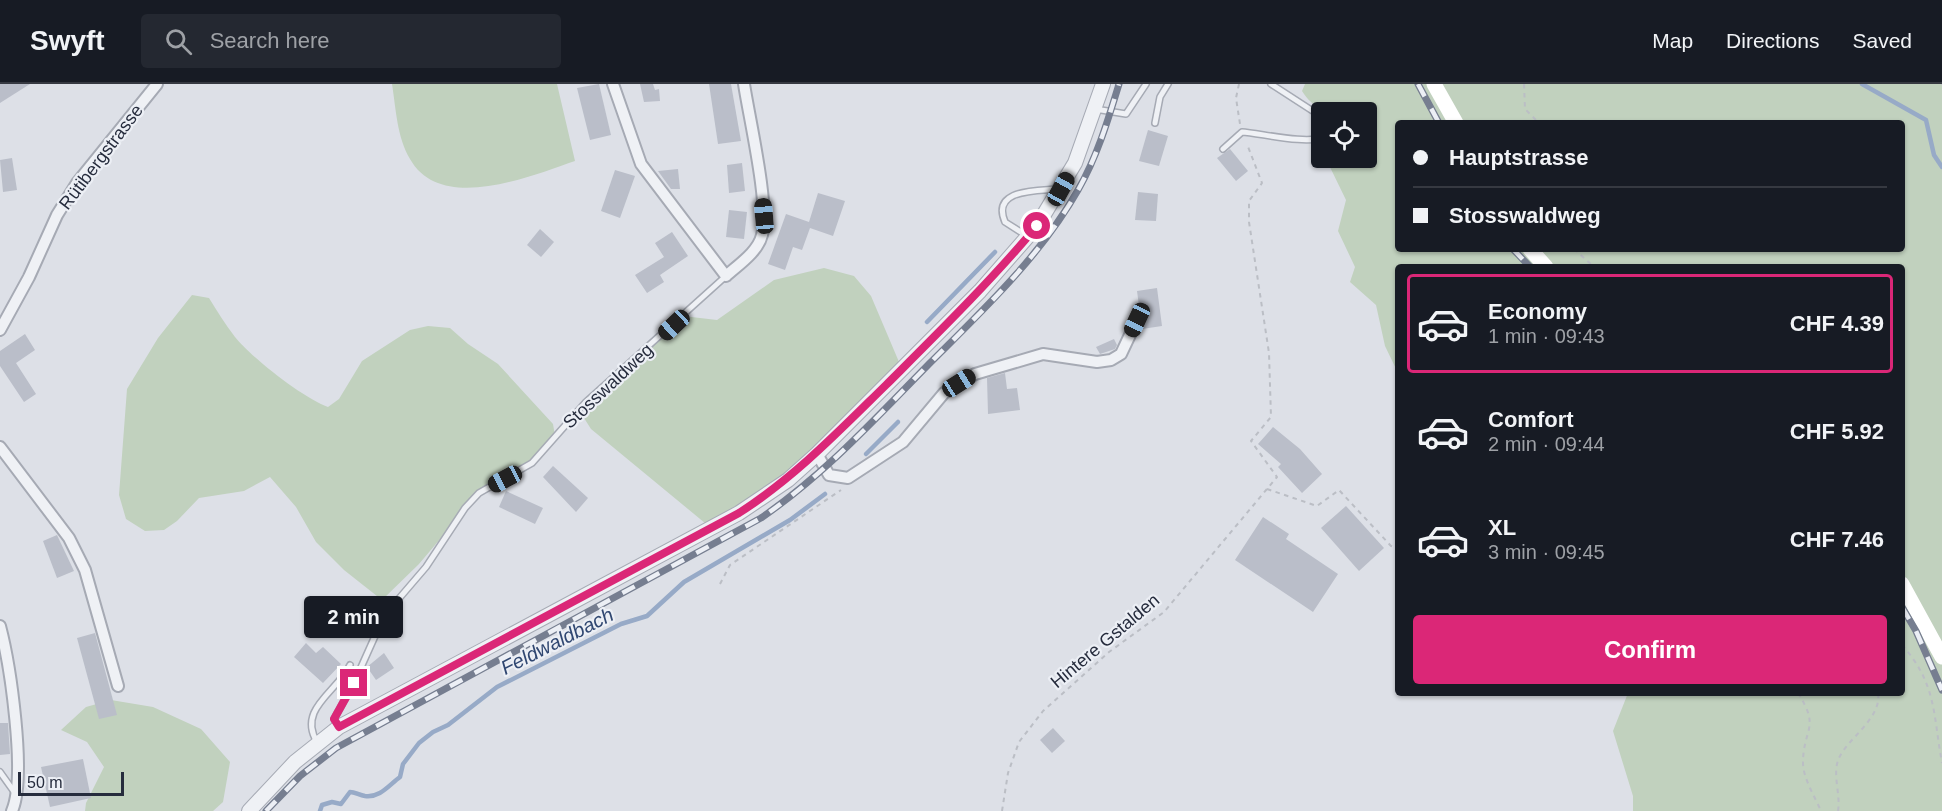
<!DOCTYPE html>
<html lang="en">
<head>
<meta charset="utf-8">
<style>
  :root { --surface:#171b24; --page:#242831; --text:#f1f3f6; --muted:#9ea1a6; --line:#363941; --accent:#db2777 }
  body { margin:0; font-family:Arial,sans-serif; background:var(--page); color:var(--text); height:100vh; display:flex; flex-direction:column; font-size:22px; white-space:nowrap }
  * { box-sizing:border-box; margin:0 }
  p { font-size:20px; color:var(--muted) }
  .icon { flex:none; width:33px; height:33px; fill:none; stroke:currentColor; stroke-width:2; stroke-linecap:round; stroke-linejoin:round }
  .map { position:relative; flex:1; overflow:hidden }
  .details { position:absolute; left:1395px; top:180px; width:510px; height:432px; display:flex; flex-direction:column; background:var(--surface); border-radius:6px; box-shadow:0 2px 4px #0004 }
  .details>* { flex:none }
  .hud { position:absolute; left:1395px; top:36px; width:510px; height:132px; border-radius:6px; box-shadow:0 2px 4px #0004; display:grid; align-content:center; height:132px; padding:0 18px; background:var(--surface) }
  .tools { position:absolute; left:1311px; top:18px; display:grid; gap:12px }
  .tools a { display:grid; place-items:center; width:66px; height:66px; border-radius:6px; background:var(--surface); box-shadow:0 2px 4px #0004; font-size:30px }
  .scale { position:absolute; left:18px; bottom:15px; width:106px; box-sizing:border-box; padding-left:6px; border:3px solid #262c3d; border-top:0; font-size:16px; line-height:21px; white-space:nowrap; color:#262c3d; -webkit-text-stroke:4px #eceff5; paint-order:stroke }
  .end { position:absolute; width:27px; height:27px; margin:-14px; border:8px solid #db2777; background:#fff; box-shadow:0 0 0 3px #fff }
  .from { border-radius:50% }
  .bubble { position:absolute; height:42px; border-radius:6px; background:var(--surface); box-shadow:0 2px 4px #0004; font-size:20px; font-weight:600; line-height:42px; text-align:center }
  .car { position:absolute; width:18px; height:36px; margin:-18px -9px; border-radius:8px; box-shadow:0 0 4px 2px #0007; background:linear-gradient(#222 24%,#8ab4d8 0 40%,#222 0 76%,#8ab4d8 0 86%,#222 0) }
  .hud b { display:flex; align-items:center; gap:21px; height:57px; font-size:22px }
  .hud b+b { border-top:2px solid var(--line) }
  .hud i { width:15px; height:15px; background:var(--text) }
  ul { padding:10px 0 0; list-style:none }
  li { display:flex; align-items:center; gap:18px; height:99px; margin:0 12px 9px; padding:0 6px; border:3px solid transparent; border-radius:6px }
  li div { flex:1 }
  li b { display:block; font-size:22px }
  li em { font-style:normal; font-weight:600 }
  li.current { border-color:var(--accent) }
  li>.icon { width:54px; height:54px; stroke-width:1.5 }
  .primary-button { display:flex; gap:12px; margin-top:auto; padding:12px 18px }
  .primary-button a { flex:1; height:69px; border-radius:6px; background:var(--accent); color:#fff; font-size:24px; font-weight:600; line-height:69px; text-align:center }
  header { display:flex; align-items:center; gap:36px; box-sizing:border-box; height:84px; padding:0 30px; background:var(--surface); border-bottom:2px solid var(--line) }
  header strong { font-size:28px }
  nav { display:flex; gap:33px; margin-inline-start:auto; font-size:21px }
  .search { width:420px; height:54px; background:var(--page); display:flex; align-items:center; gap:15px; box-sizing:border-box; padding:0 21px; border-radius:6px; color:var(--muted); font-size:22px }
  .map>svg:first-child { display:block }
  .green { fill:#c1d1be; fill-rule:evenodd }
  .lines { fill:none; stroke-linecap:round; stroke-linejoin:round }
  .stream { stroke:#97aac7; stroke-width:4.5 }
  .building { fill:#babec9 }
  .service-casing { stroke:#a6aab4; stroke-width:8 }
  .minor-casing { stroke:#a6aab4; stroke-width:14 }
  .tertiary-casing { stroke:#a6aab4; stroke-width:16 }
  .path { stroke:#bbbec5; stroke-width:2; stroke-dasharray:4.5 4.5; stroke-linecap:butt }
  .service { stroke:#eff1f5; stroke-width:5 }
  .minor { stroke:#eff1f5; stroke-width:10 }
  .tertiary { stroke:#eff1f5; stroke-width:14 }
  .secondary { stroke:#fff; stroke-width:15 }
  .rail-casing { stroke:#767e90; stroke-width:7 }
  .rail { stroke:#eceff5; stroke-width:4.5; stroke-dasharray:14; stroke-linecap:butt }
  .route { stroke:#db2777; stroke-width:8 }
  .labels { text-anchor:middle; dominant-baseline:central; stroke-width:4.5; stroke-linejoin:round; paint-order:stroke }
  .street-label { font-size:18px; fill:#262c3d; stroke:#eceff5 }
  .water-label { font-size:20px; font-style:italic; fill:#304771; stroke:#eceff5 }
</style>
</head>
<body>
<header>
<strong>Swyft</strong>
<div class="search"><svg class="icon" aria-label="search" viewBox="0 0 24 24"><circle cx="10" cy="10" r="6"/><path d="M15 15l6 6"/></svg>Search here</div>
<nav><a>Map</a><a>Directions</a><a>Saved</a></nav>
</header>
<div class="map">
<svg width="1942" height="727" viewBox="0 0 1942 727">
  <rect width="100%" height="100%" fill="#dde0e7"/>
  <g class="green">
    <path d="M392 0H557L575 77C531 92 441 130 410 75 397 53 396 25 392 0Z"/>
    <path d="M1305 0H1942V727H1633V712L1613 647 1628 609H1902V183H1398V289L1385 262 1376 221 1350 198 1355 183 1338 147 1346 116 1328 79 1331 74H1366V28C1340 28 1317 32 1302 7ZM1398 39H1902V165H1398Z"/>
    <path d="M824 184 854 192 871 212 902 285 817 370 711 444 591 345 584 334 586 318 683 232 717 236 774 196Z"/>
    <path d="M192 211 209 214C217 227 225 240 235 253 252 274 303 314 328 323L339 315 362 277 410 246 428 242 450 244 468 260 498 280 553 340 555 352 532 379 479 409 419 480 382 516 344 486 316 458 296 423 270 393 244 407 199 414 177 437 164 446 145 447 126 435 119 411 127 305 158 254Z"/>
    <path d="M111 616 153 623 201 645 230 678 223 718 213 727H85L86 719 104 683 87 658 61 646 86 623Z"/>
  </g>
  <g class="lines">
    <g class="stream">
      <path d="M1862 0 1926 36 1934 71 1942 83"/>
      <path d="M927 238 995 168"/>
      <path d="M866 370 898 338"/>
      <path d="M320 727 322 721 332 718 341 720 350 708C355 708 359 711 365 712 380 714 389 701 400 693L403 680 419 659 433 648 448 641 497 603 621 540 647 532 684 498 790 436 825 410"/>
    </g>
  </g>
  <g class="building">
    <path d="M0 0H30L0 19Z"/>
    <path d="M599 0 611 51 590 56 577 4Z"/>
    <path d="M640 0H653L655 6 659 5 660 17 644 18Z"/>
    <path d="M709 0H731L741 57 718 60Z"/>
    <path d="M1148 46 1168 52 1159 82 1139 77Z"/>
    <path d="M1230 65 1248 87 1236 97 1217 74Z"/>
    <path d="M12 74 17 106 3 108 0 76Z"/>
    <path d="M742 79 745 107 729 109 727 81Z"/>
    <path d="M678 85 680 105H671L658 87Z"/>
    <path d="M615 86 635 92 620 134 601 127Z"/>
    <path d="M1138 108 1158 110 1156 137 1135 136Z"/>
    <path d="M818 109 845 117 833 152 810 144 802 166 793 163 785 186 768 180 786 130 809 138Z"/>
    <path d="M729 126 747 128 744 155 726 153Z"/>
    <path d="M540 145 554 158 541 173 527 161Z"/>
    <path d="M672 148 688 172 660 191 664 198 647 209 635 191 664 173 655 159Z"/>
    <path d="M1157 204 1162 242 1142 245 1144 235 1140 229 1137 207Z"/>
    <path d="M25 250 35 266 16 279 36 310 24 318 0 282V267Z"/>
    <path d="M1114 255 1117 261 1115 265 1100 270 1096 263Z"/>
    <path d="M1005 289 1007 305 1017 304 1020 326 988 330 987 294Z"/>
    <path d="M1273 343 1300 365 1322 390 1302 409 1278 383 1281 380 1258 360Z"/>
    <path d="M553 382 588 414 576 428 543 393Z"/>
    <path d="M506 407 543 424 535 440 499 423Z"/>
    <path d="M1346 422 1384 464 1359 487 1321 444Z"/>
    <path d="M1263 433 1289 450 1286 455 1338 490 1313 528 1235 476Z"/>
    <path d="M57 451 74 487 57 494 43 457Z"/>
    <path d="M95 549 117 631 99 635 77 554Z"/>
    <path d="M306 559 316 569 323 563 341 580 323 599 294 573Z"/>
    <path d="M384 569 394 584 376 596 367 583Z"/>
    <path d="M0 639H8L10 670 0 671Z"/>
    <path d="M1053 644 1065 657 1052 669 1040 656Z"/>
    <path d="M83 675 91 714 50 723 41 683Z"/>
  </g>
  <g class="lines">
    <defs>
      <g id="service">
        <path d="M1271 0 1322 33"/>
        <path d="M1095 25 1126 30 1146 0"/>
        <path d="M1155 39 1160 13 1168 0"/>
        <path d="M1223 65 1242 48C1259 49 1309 61 1322 53"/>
        <path d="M1027 152 1005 138C991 105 1036 107 1056 105"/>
        <path d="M338 642 334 635 354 599 384 532 426 483 465 424 479 409 532 379 586 318 726 192"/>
        <path d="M317 658C297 625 337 608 350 581"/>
        <path d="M0 688 15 709"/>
      </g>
      <g id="minor">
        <path d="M613 0 641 80 726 192C738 181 758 168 762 151 770 123 749 33 744 0"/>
        <path d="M0 246 29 193 57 131 77 99 157 0"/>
        <path d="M0 363 69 454 85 486 118 602"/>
        <path d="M817 370 829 391 848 394 903 358 944 309 975 290 1043 270 1097 278 1111 276 1121 270 1137 236"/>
        <path d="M0 542C10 580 27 692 12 727"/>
      </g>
      <path id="tertiary" d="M249 727 295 678 339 643 739 429 788 396 817 370 980 207 1037 142 1075 79 1103 0"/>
    </defs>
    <use href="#service" class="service-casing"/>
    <use href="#minor" class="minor-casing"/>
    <use href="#tertiary" class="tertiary-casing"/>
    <g class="path">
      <path d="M1239 0 1236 14 1240 40"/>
      <path d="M1524 0 1525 25 1539 39"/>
      <path d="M1941 0H1942"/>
      <path d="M1574 165 1594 183"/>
      <path d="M1267 405 1317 422 1339 406 1391 462 1398 465"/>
      <path d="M720 500 730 481 841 406"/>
      <path d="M1902 561C1937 600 1933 631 1942 679"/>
      <path d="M1798 609C1821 645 1803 644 1803 679 1803 694 1815 713 1821 727"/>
      <path d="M1002 727 1008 689 1019 658 1043 627 1109 568 1164 528 1277 393 1251 357 1271 333 1269 269 1249 138V117L1262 99 1247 60"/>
      <path d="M1838 727C1841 709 1831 688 1840 672 1850 653 1882 633 1878 609"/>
    </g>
    <use href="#service" class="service"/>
    <use href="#minor" class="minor"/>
    <use href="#tertiary" class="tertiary"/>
    <g class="secondary">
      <path d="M1434 0 1456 39"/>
      <path d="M1530 165 1546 183"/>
      <path d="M1902 500 1942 573"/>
    </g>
    <defs>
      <g id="rail">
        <path d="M1418 0 1439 39"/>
        <path d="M1513 165 1530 183"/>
        <path d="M1902 523 1916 547 1942 606"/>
        <path d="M266 727 300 692 336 664 761 434C825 390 874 336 928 281 982 227 1040 173 1078 106 1097 73 1108 36 1119 0"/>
      </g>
    </defs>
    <use href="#rail" class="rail-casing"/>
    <use href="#rail" class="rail"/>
  </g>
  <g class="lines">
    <path class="route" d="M354 599 334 635 339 643 739 429C795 393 839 347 886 301 938 249 990 198 1037 142"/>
  </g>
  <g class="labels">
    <g class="street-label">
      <text transform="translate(101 73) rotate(-53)">Rütibergstrasse</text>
      <text transform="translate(608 302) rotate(-43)">Stosswaldweg</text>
      <text transform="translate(1105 557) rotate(-40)">Hintere Gstalden</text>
    </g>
    <g class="water-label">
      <text transform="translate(557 557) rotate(-27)">Feldwaldbach</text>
    </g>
  </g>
</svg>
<div class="tools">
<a><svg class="icon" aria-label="locate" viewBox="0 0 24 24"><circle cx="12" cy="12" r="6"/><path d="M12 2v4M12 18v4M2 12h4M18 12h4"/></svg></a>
</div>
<div class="scale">50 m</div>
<i class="end from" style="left:1037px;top:142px"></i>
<i class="end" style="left:354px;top:599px"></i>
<div class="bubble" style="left:304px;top:512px;width:99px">2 min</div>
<i class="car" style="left:1061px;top:105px;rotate:29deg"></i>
<i class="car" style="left:764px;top:132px;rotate:355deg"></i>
<i class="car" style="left:1137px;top:236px;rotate:205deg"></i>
<i class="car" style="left:674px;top:241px;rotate:227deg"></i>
<i class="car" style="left:959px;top:299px;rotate:58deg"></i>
<i class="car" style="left:505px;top:395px;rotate:242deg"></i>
<div class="hud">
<b><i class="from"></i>Hauptstrasse</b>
<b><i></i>Stosswaldweg</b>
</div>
<section class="details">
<ul>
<li class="current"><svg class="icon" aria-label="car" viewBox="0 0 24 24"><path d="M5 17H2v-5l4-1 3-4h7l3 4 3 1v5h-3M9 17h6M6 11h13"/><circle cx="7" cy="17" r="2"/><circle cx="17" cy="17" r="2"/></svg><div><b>Economy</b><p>1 min · 09:43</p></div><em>CHF 4.39</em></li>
<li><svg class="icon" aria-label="car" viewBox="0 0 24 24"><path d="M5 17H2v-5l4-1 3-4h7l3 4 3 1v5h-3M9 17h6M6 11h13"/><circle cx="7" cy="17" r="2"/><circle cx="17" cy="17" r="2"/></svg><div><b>Comfort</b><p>2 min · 09:44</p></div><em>CHF 5.92</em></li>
<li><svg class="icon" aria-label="car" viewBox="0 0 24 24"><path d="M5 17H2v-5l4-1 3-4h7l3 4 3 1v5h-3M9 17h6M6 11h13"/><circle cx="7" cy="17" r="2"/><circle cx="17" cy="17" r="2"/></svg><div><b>XL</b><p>3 min · 09:45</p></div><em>CHF 7.46</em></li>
</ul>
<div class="primary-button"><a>Confirm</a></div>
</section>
</div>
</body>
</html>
